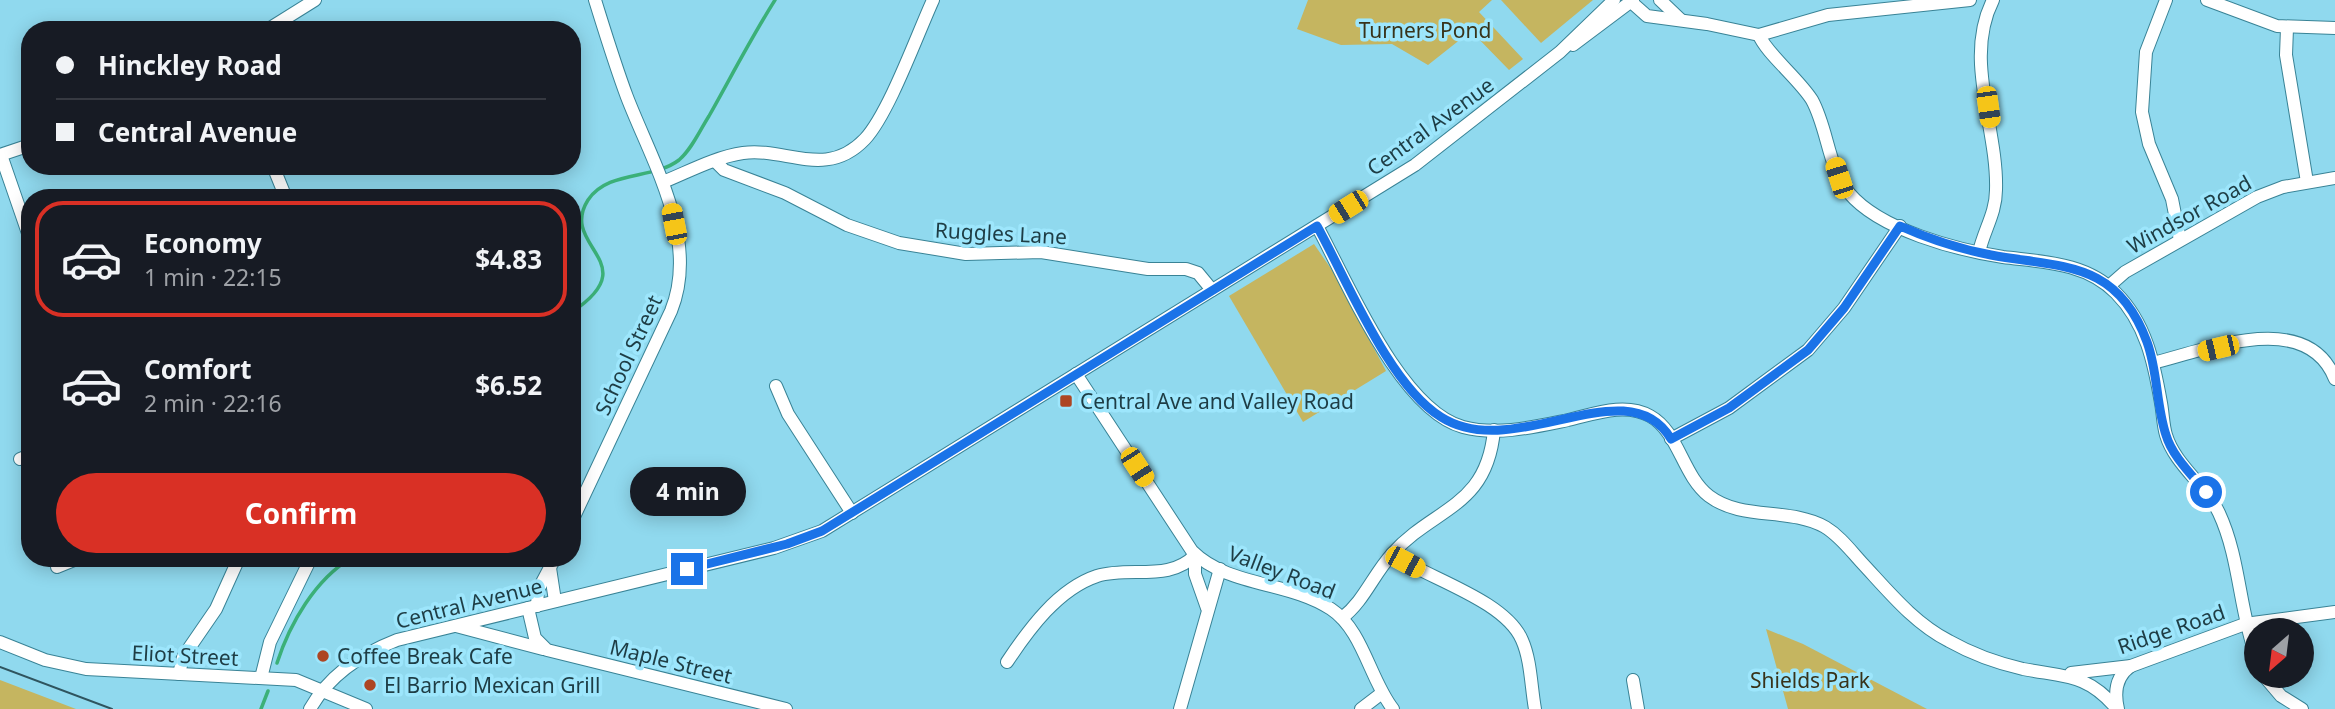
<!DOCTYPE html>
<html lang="en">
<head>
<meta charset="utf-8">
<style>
  :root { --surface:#171b24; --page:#242831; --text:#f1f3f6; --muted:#9ea1a6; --line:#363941; --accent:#d93025 }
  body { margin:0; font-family:"Noto Sans",sans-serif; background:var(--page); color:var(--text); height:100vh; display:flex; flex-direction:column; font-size:26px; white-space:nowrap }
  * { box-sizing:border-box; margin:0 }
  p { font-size:23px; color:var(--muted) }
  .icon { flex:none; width:38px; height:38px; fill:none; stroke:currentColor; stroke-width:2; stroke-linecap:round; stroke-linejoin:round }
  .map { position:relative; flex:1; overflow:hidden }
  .details { position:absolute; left:21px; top:189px; width:560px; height:378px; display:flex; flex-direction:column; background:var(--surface); border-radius:28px; box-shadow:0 4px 18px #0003 }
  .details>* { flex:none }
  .banner { position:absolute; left:21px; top:21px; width:560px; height:154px; border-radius:28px; box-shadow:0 4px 18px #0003; display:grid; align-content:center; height:154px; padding:0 35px; background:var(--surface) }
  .needle { width:46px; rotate:208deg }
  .buttons { position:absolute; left:2244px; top:618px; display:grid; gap:14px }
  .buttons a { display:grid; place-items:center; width:70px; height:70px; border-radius:50%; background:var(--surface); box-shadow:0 4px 18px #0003; font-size:35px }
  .end { position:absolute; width:32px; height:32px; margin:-16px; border:9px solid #1a73e8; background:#fff; box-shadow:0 0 0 4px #fff }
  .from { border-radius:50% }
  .bubble { position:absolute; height:49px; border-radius:24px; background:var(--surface); box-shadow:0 4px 18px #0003; font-size:23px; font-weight:700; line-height:49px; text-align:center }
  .car { position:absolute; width:21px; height:42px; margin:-21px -10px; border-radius:9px; box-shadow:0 0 5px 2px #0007; background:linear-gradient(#f5c518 24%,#345 0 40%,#f5c518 0 76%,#345 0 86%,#f5c518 0) }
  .banner b { display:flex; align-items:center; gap:24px; height:66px; font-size:26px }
  .banner b+b { border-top:2px solid var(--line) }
  .banner i { width:18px; height:18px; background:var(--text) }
  ul { padding:12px 0 0; list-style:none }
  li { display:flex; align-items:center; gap:21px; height:116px; margin:0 14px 10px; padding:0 21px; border:4px solid transparent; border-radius:28px }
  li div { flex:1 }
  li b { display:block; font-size:26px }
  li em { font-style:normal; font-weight:700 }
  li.current { border-color:var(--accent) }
  li>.icon { width:63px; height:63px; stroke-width:1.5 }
  .button { display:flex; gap:14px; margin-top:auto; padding:14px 35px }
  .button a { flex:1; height:80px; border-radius:42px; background:var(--accent); color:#fff; font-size:28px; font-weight:700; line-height:80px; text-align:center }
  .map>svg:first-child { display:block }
  .green { fill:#c5b560 }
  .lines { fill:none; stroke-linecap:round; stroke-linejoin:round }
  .stream { stroke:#3bb078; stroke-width:3.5 }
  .minor-casing { stroke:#398396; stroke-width:14 }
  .minor { stroke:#fff; stroke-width:12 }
  .tram { stroke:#2f545e; stroke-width:2 }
  .route { stroke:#1a73e8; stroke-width:9 }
  .poi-dot { fill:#ad4623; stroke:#9de6fc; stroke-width:2.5 }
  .labels { text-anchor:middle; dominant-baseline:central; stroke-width:7; stroke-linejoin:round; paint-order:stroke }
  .park-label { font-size:21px; fill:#38331a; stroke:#9de6fc }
  .street-label { font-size:21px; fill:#1e3d45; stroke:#9de6fc }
  .poi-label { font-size:21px; fill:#1e3d45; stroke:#9de6fc; text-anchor:start }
</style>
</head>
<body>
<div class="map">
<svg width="2335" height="709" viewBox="0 0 2335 709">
  <rect width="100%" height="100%" fill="#90d9ee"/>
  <g class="green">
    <path d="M1308 0H1492L1479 12 1523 59 1509 70 1471 31 1428 65 1392 44 1341 45 1297 29Z"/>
    <path d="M1501 0H1593L1541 43Z"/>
    <path d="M1314 244 1334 273 1386 371 1303 422 1229 296Z"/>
    <path d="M1766 629 1803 644 1927 709H1788Z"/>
    <path d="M0 680 76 709H0Z"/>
  </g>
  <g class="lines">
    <g class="stream">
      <path d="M572 312C647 262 558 247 588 200 608 170 653 180 679 160 692 149 700 130 709 116 731 77 751 38 775 0"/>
      <path d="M277 663C290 623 315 580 351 558"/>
      <path d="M261 709 268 691"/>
    </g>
    <defs>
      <g id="minor">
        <path d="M1629 0 1647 16 1707 24 1759 35 1828 15 1970 0"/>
        <path d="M1660 0 1680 19"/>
        <path d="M2166 0 2146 52 2142 112 2149 144 2172 199 2180 240"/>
        <path d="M2207 0 2277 26 2335 28"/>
        <path d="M2287 28 2286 55 2307 182"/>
        <path d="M267 30 315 0"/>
        <path d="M1759 35C1766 53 1799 79 1812 100 1828 129 1828 168 1849 193 1880 230 1957 250 2003 257 2042 262 2086 262 2116 293 2146 323 2154 363 2161 403 2163 414 2163 425 2166 435 2175 465 2206 485 2219 513 2240 558 2239 609 2256 656"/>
        <path d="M1573 45 1633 0"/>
        <path d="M0 155 30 145"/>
        <path d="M1 155 30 239"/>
        <path d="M715 161 724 170 785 193 847 225 899 243 966 254 1041 252 1148 269H1186L1198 273 1212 290"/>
        <path d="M273 166 286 198"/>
        <path d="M663 182C688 172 715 157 743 153 786 147 826 180 865 139 889 113 917 35 933 0"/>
        <path d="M1317 226C1347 281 1400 410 1463 427 1497 436 1534 427 1568 420 1594 414 1625 402 1650 416 1679 432 1682 475 1709 496 1742 521 1789 507 1825 527 1840 536 1851 551 1863 564 1889 592 1914 623 1949 641 1972 654 1997 663 2023 669 2064 677 2087 673 2117 709"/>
        <path d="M1979 252C1984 230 1996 213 1996 190 1998 128 1963 59 1993 0"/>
        <path d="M2109 286 2125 272 2257 197 2283 187 2335 178"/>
        <path d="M2153 363C2206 350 2307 308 2335 379"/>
        <path d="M1076 374 1192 551C1228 587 1289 581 1331 609 1363 630 1370 680 1393 709"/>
        <path d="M776 386 788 414 852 513"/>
        <path d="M1671 439 1729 408 1808 350 1844 308 1900 226"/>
        <path d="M20 459 30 455"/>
        <path d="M572 521 671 311C700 240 652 162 627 97 615 65 605 32 595 0"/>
        <path d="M1392 554C1427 578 1505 600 1522 640 1531 660 1531 687 1535 709"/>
        <path d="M1195 555V574L1207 608"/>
        <path d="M57 567 79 558"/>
        <path d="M550 568 555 601"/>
        <path d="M537 606 538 590 555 558"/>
        <path d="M528 608 535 638 547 650 786 709"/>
        <path d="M1342 618C1364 601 1373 575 1392 554 1434 507 1487 508 1494 430"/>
        <path d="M456 626 543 649"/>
        <path d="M0 642 45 660 86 669 296 680 366 709"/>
        <path d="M1007 662C1029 629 1058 589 1097 576 1130 566 1170 582 1195 555"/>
        <path d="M2071 673 2131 666 2245 624 2335 612"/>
        <path d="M179 674 183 657 216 609 239 558"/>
        <path d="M2264 676 2281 696 2302 709"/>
        <path d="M261 678 270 642 311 558"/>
        <path d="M1633 680 1638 709"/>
        <path d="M310 709C329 675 361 654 397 640L774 548 822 531 1415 165 1560 52 1614 0"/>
        <path d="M1180 709 1220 569"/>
        <path d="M1361 709 1382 693"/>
        <path d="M2118 709C2114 692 2116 676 2131 666"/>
      </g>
    </defs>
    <use href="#minor" class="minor-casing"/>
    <use href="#minor" class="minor"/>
    <path class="tram" d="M0 667 112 709"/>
  </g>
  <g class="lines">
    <path class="route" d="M687 569 787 544 822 531 1317 226C1347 280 1389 385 1441 417 1515 464 1627 366 1671 439L1729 408 1808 350 1844 308 1900 226C1929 239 1960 249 1991 255 2062 268 2117 260 2147 342 2158 372 2156 405 2166 435 2172 456 2192 475 2206 492"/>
  </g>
  <g class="poi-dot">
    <rect x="1059" y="394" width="14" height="14" rx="3.5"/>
    <circle cx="323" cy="656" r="7"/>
    <circle cx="370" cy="685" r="7"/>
  </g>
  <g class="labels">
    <g class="park-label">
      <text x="1425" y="30">Turners Pond</text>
      <text x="1810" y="680">Shields Park</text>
    </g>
    <g class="street-label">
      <text transform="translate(1430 126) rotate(-36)">Central Avenue</text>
      <text transform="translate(2189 214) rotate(-29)">Windsor Road</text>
      <text transform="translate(1001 233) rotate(3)">Ruggles Lane</text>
      <text transform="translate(628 355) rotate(-65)">School Street</text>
      <text transform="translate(1282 572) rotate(21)">Valley Road</text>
      <text transform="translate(469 603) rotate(-14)">Central Avenue</text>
      <text transform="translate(2171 629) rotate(-19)">Ridge Road</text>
      <text transform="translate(185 655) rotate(3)">Eliot Street</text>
      <text transform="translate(671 661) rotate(14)">Maple Street</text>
    </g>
    <g class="poi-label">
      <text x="1080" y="401">Central Ave and Valley Road</text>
      <text x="337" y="656">Coffee Break Cafe</text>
      <text x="384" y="685">El Barrio Mexican Grill</text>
    </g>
  </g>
</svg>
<div class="buttons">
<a><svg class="needle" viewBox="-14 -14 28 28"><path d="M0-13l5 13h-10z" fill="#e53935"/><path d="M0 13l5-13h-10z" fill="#9ea1a6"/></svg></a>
</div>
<i class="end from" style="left:2206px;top:492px"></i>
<i class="end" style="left:687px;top:569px"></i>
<div class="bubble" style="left:630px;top:467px;width:116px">4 min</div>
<i class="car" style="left:1988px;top:107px;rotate:172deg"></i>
<i class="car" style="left:1839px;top:178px;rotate:342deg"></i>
<i class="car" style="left:1348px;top:207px;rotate:238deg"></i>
<i class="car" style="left:674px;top:224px;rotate:349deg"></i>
<i class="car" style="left:2218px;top:348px;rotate:257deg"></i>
<i class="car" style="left:1137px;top:467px;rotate:147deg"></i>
<i class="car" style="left:1405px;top:562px;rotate:118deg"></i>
<div class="banner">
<b><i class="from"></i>Hinckley Road</b>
<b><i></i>Central Avenue</b>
</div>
<section class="details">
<ul>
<li class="current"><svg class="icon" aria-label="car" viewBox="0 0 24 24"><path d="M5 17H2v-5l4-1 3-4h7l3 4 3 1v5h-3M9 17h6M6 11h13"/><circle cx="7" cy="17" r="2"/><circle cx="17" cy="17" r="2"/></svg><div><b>Economy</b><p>1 min · 22:15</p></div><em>$4.83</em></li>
<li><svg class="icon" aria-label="car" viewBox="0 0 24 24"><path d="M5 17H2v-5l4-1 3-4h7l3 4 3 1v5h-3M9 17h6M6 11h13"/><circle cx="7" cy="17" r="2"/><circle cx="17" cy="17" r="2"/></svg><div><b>Comfort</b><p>2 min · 22:16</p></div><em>$6.52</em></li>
</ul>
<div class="button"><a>Confirm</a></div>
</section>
</div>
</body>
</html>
